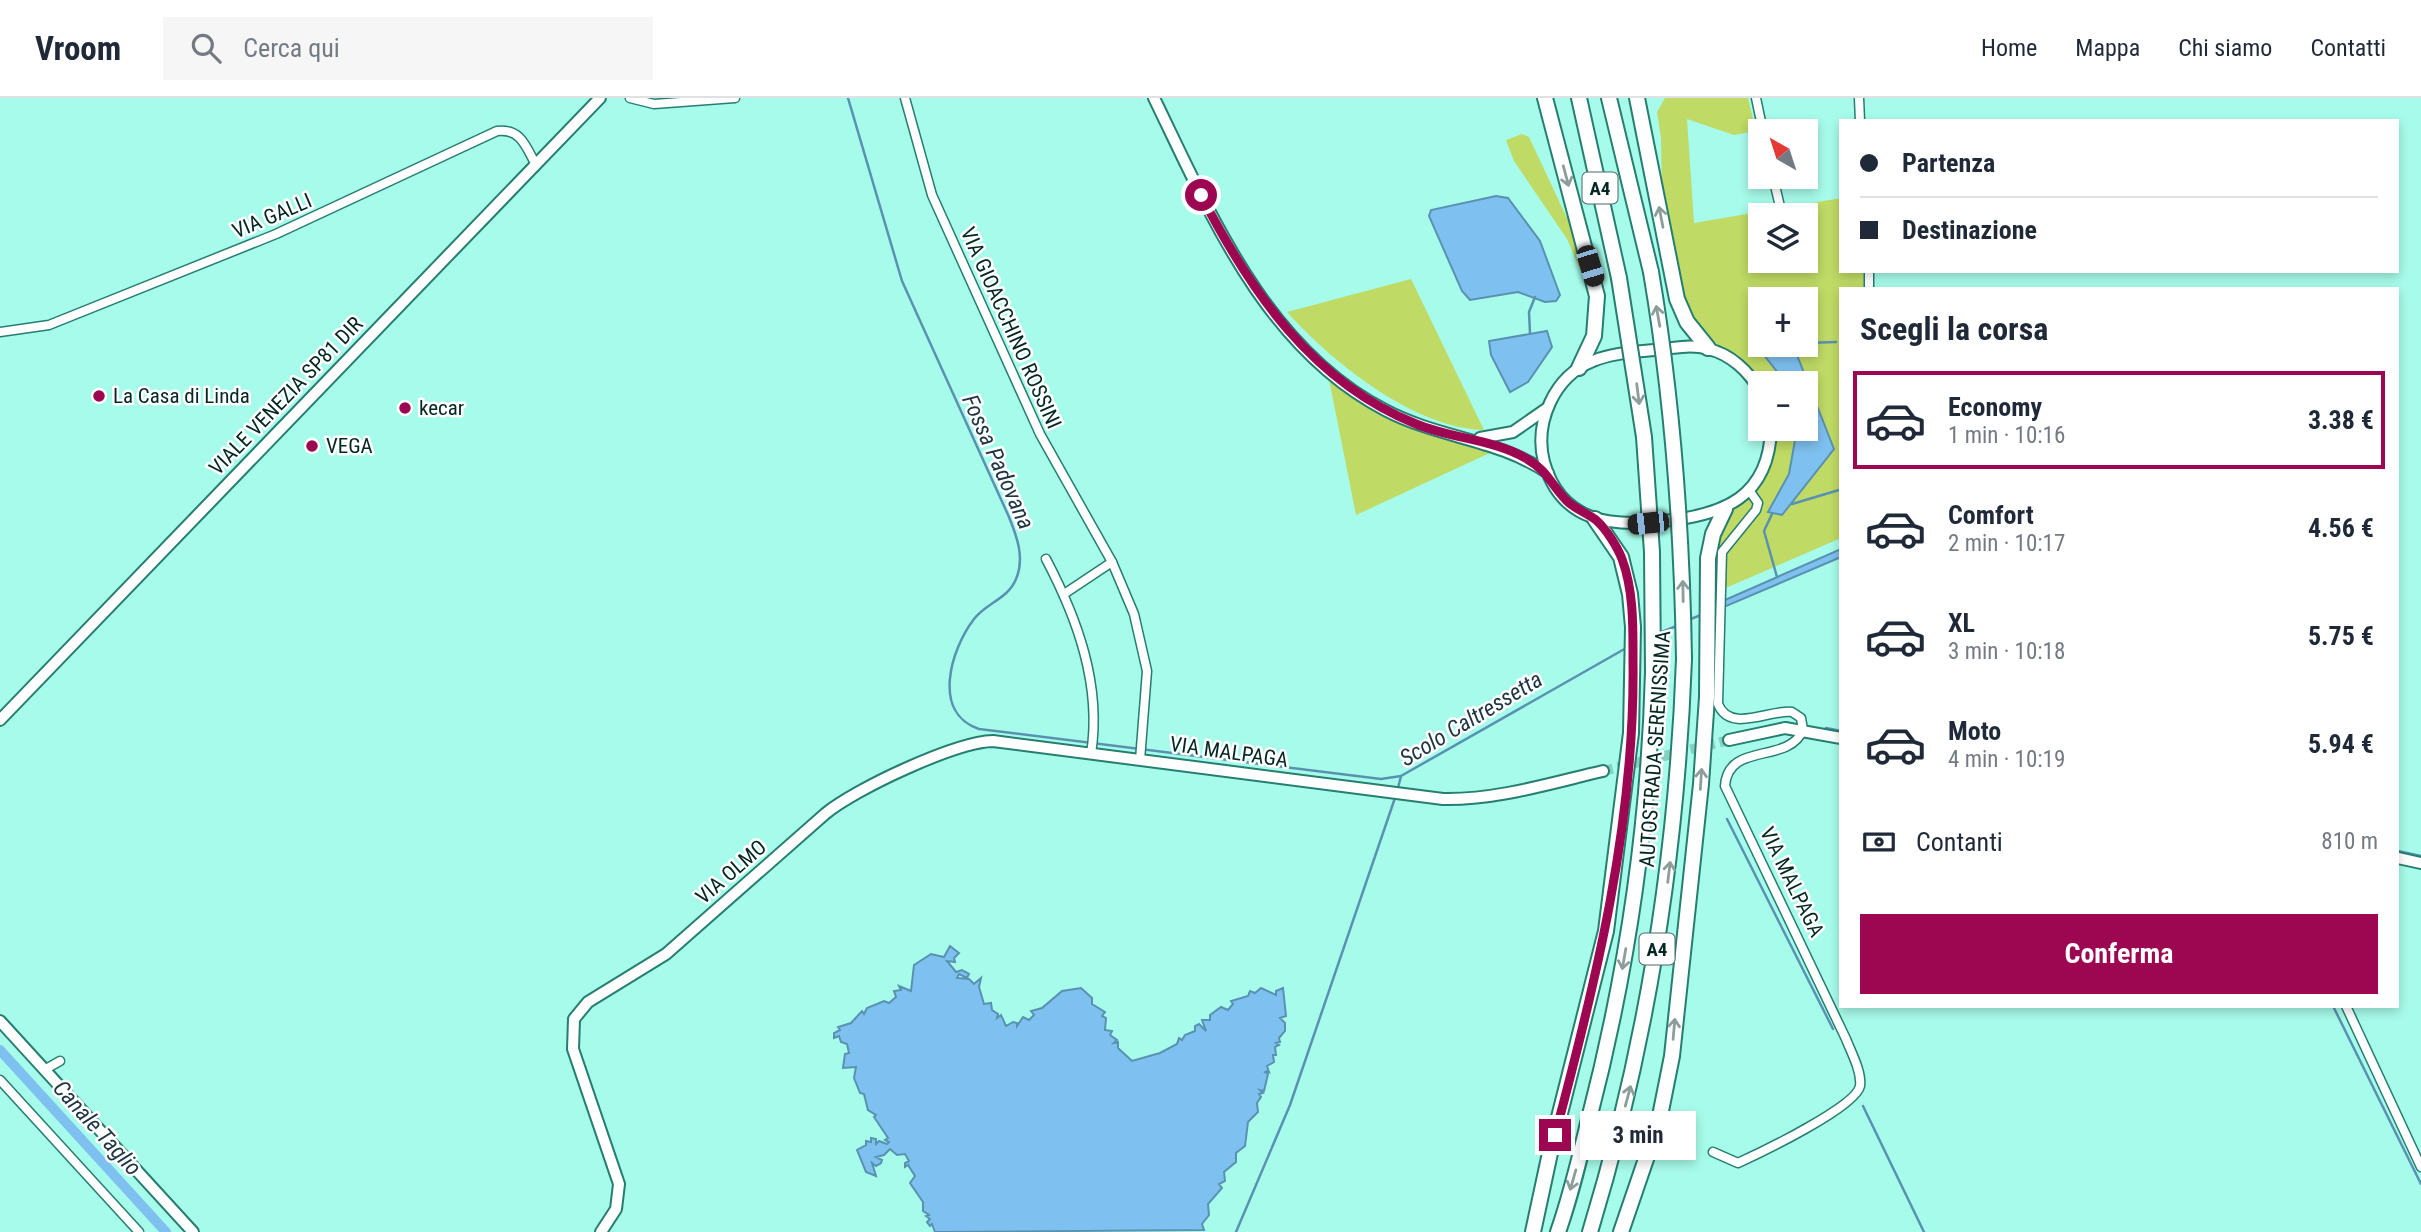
<!DOCTYPE html>
<html lang="it">
<head>
<meta charset="utf-8">
<style>
  :root { --surface:#fff; --page:#f6f6f7; --text:#1f2937; --muted:#747a83; --line:#e0e1e3; --accent:#9d0751 }
  body { margin:0; font-family:"Roboto Condensed",sans-serif; background:var(--page); color:var(--text); height:100vh; display:flex; flex-direction:column; font-size:26px; white-space:nowrap }
  * { box-sizing:border-box; margin:0 }
  p { font-size:23px; color:var(--muted) }
  .icon { flex:none; width:38px; height:38px; fill:none; stroke:currentColor; stroke-width:2; stroke-linecap:round; stroke-linejoin:round }
  .map { position:relative; flex:1; overflow:hidden }
  .panel { position:absolute; left:1839px; top:189px; width:560px; height:721px; display:flex; flex-direction:column; background:var(--surface); border-radius:0px; box-shadow:0 4px 10px #0003 }
  .panel>* { flex:none }
  .hud { position:absolute; left:1839px; top:21px; width:560px; height:154px; border-radius:0px; box-shadow:0 4px 10px #0003; display:grid; align-content:center; height:154px; padding:0 21px; background:var(--surface) }
  .needle { width:46px; rotate:321deg }
  .tools { position:absolute; left:1748px; top:21px; display:grid; gap:14px }
  .tools a { display:grid; place-items:center; width:70px; height:70px; border-radius:0px; background:var(--surface); box-shadow:0 4px 10px #0003; font-size:35px }
  .end { position:absolute; width:32px; height:32px; margin:-16px; border:9px solid #9d0751; background:#fff; box-shadow:0 0 0 4px #fff }
  .from { border-radius:50% }
  .bubble { position:absolute; height:49px; border-radius:0px; background:var(--surface); box-shadow:0 4px 10px #0003; font-size:23px; font-weight:700; line-height:49px; text-align:center }
  .car { position:absolute; width:21px; height:42px; margin:-21px -10px; border-radius:9px; box-shadow:0 0 5px 2px #0007; background:linear-gradient(#222 24%,#8ab4d8 0 40%,#222 0 76%,#8ab4d8 0 86%,#222 0) }
  .hud b { display:flex; align-items:center; gap:24px; height:66px; font-size:26px }
  .hud b+b { border-top:2px solid var(--line) }
  .hud i { width:18px; height:18px; background:var(--text) }
  ul { padding:0; list-style:none }
  li { display:flex; align-items:center; gap:21px; height:98px; margin:0 14px 10px; padding:0 7px; border:4px solid transparent; border-radius:0px }
  li div { flex:1 }
  li b { display:block; font-size:26px }
  li em { font-style:normal; font-weight:700 }
  li.active { border-color:var(--accent) }
  li>.icon { width:63px; height:63px; stroke-width:1.5 }
  h2 { padding:0 21px; font-size:32px; line-height:84px }
  .pay { display:flex; align-items:center; gap:18px; height:77px; padding:0 21px; font-size:26px }
  .pay p { margin-inline-start:auto }
  .action { display:flex; gap:14px; margin-top:auto; padding:14px 21px }
  .action a { flex:1; height:80px; border-radius:0px; background:var(--accent); color:#fff; font-size:28px; font-weight:700; line-height:80px; text-align:center }
  header { display:flex; align-items:center; gap:42px; box-sizing:border-box; height:98px; padding:0 35px; background:var(--surface); border-bottom:2px solid var(--line) }
  header strong { font-size:33px }
  nav { display:flex; gap:38px; margin-inline-start:auto; font-size:24px }
  .search { width:490px; height:63px; background:var(--page); display:flex; align-items:center; gap:18px; box-sizing:border-box; padding:0 24px; border-radius:0px; color:var(--muted); font-size:26px }
  .map>svg:first-child { display:block }
  .green { fill:#bfda65; fill-rule:evenodd }
  .water { fill:#7ec0ef; stroke:#5992b1; stroke-width:2 }
  .lines { fill:none; stroke-linecap:round; stroke-linejoin:round }
  .stream { stroke:#5992b1; stroke-width:2.5 }
  .canal { stroke:#7ec0ef; stroke-width:10 }
  .secondary-tunnel { stroke:#86d0c2; stroke-width:10; stroke-dasharray:10 5; stroke-linecap:butt }
  .street-casing { stroke:#257e70; stroke-width:11 }
  .secondary-casing { stroke:#257e70; stroke-width:14 }
  .highway-casing { stroke:#257e70; stroke-width:18 }
  .street { stroke:#fff; stroke-width:8 }
  .secondary { stroke:#fff; stroke-width:10 }
  .highway { stroke:#fff; stroke-width:14 }
  .highway-bridge-casing { stroke:#257e70; stroke-width:18; stroke-linecap:butt }
  .highway-bridge { stroke:#fff; stroke-width:14 }
  .oneway { stroke:#8d9d9b }
  .route { stroke:#9d0751; stroke-width:9 }
  .poi-dot { fill:#9d0751; stroke:#fff; stroke-width:2.5 }
  .labels { text-anchor:middle; dominant-baseline:central; stroke-width:5; stroke-linejoin:round; paint-order:stroke }
  .shield { fill:#fff; stroke:#4e6764; stroke-width:2 }
  .shield-label { font-size:19px; font-weight:bold; fill:#022621 }
  .street-label { font-size:21px; fill:#022621; stroke:#fff }
  .poi-label { font-size:21px; fill:#022621; stroke:#fff; text-anchor:start }
  .water-label { font-size:23px; font-style:italic; fill:#1f3443; stroke:#fff }
</style>
</head>
<body>
<header>
<strong>Vroom</strong>
<div class="search"><svg class="icon" aria-label="search" viewBox="0 0 24 24"><circle cx="10" cy="10" r="6"/><path d="M15 15l6 6"/></svg>Cerca qui</div>
<nav><a>Home</a><a>Mappa</a><a>Chi siamo</a><a>Contatti</a></nav>
</header>
<div class="map">
<svg width="2421" height="1134" viewBox="0 0 2421 1134">
  <rect width="100%" height="100%" fill="#a7fbea"/>
  <g class="green">
    <path d="M1665 0H1748L1756 33 1734 37 1687 21 1694 125 1841 100V173H1863L1866 191H1841V440L1707 498 1709 461 1728 417 1755 388 1773 331H1806V285H1761L1735 257 1711 243 1686 220 1662 92 1661 40 1657 14ZM1760 117H1806V163H1760ZM1760 201H1806V247H1760Z"/>
    <path d="M1522 36 1529 39 1574 135 1582 175 1567 141 1514 63 1506 42Z"/>
    <path d="M1411 181 1484 332C1413 330 1332 264 1287 214Z"/>
    <path d="M1329 281C1375 319 1435 341 1492 354L1356 417Z"/>
  </g>
  <g class="water">
    <path d="M1496 98 1508 100 1540 143 1560 197 1556 203 1545 204 1518 194 1470 202 1462 193 1429 118 1431 112Z"/>
    <path d="M1547 233 1552 249 1528 284 1510 294 1491 257 1489 243Z"/>
    <path d="M1760 244V247H1793L1834 351 1782 417 1768 414 1789 376 1797 331H1806V285H1786L1756 247Z"/>
    <path d="M1841 451V459L1724 509 1725 502Z"/>
    <path d="M950 848 959 855 954 860 955 864 947 863 956 874 962 872 969 876 967 880 959 876 957 880 969 881 974 886 981 880 979 889 984 906 991 905 992 912 998 916 997 920 1001 917 1006 928 1013 924 1017 925V928L1023 919 1029 922 1034 917 1031 913 1042 910 1062 893 1081 890 1092 900V906L1105 914 1102 918 1106 920 1105 932 1112 933 1110 937 1117 942 1114 945 1118 944V950L1132 963 1160 955 1177 946 1179 940 1182 942 1185 937 1195 933V928L1199 926 1206 933 1202 922H1210V917L1221 909 1228 912 1233 906 1231 903 1248 898 1250 893 1255 895 1261 890 1276 897V893L1283 890 1286 918 1280 920 1285 925V933L1279 940 1280 944 1276 945 1279 947 1275 949 1276 957H1273L1274 964 1267 968 1269 974 1267 973 1265 974 1268 976 1264 993 1260 992 1263 995 1259 996 1261 999 1257 1005 1258 1014 1248 1024 1245 1048 1236 1055V1064L1224 1074 1225 1083 1219 1086 1222 1090 1208 1106 1209 1117 1202 1126 1204 1132 935 1134 932 1126 930 1128 927 1124 930 1121 926 1118 929 1117 923 1113V1104L910 1085 915 1078 908 1067 905 1069V1065L909 1063 905 1056 897 1057 890 1051 884 1057 876 1059 882 1062 881 1065 876 1068 872 1065 876 1078 866 1074 857 1052 866 1047V1043L871 1044V1040L876 1041V1046L879 1043 887 1046 889 1044 885 1042 888 1040 874 1019 876 1017 868 1012 864 996 860 995 854 980 856 969 843 970 845 956 849 955 847 946 841 944 839 938 834 940V935L840 932 838 929 851 925 862 913 864 916 867 910 884 903 889 905 896 899 894 893 901 892 899 888 911 893 914 867 931 856 944 859Z"/>
  </g>
  <g class="lines">
    <g class="stream">
      <path d="M848 0 902 183 1009 419C1017 439 1025 460 1016 481 1008 501 986 505 974 521 951 551 931 615 979 631L1381 681 1401 678"/>
      <path d="M1530 235 1529 214 1535 199"/>
      <path d="M1806 245 1836 244"/>
      <path d="M1792 406 1839 392"/>
      <path d="M1772 416 1764 433 1777 479"/>
      <path d="M1688 522 1701 517"/>
      <path d="M1659 535 1679 527"/>
      <path d="M1826 630 1841 633"/>
      <path d="M1398 690 1401 678 1628 549"/>
      <path d="M1727 721 1833 931"/>
      <path d="M2398 753 2421 758"/>
      <path d="M2333 908 2421 1086"/>
      <path d="M1863 1008 1924 1134"/>
      <path d="M1236 1134 1290 1007 1396 697"/>
    </g>
    <path class="canal" d="M0 952 166 1134"/>
    <path class="secondary-tunnel" d="M1603 673 1729 642"/>
    <defs>
      <g id="street">
        <path d="M630 0 654 6 735 0"/>
        <path d="M905 0 932 97 1040 336 1112 464 1134 516 1147 573 1140 662"/>
        <path d="M1756 0 1763 33"/>
        <path d="M1859 0 1860 23"/>
        <path d="M1773 79 1782 117"/>
        <path d="M1869 173V191"/>
        <path d="M0 234 49 227 276 136 497 33C521 30 526 49 536 67"/>
        <path d="M1046 461C1077 520 1102 587 1091 656"/>
        <path d="M1064 496 1112 464"/>
        <path d="M2346 908 2421 1069"/>
        <path d="M44 972 60 963"/>
        <path d="M0 982 139 1134"/>
        <path d="M1713 1054 1738 1065C1760 1055 1856 1009 1860 988 1862 974 1851 954 1846 941L1725 688C1728 643 1788 667 1803 632L1801 620 1792 614C1770 611 1730 636 1718 606L1722 454 1756 412 1758 405 1749 392"/>
      </g>
      <g id="secondary">
        <path d="M1154 0C1210 115 1265 250 1385 312 1440 341 1496 340 1548 375"/>
        <path d="M1760 293C1749 274 1731 256 1708 251 1692 246 1672 250 1655 252 1635 254 1612 255 1593 263 1554 278 1534 325 1544 364 1561 425 1612 429 1664 423 1724 417 1769 399 1771 331"/>
        <path d="M1480 340 1513 334 1546 311"/>
        <path d="M0 622 600 0"/>
        <path d="M1729 642 1785 630 1841 640"/>
        <path d="M2398 760 2421 765"/>
        <path d="M0 923 193 1134"/>
        <path d="M601 1134 616 1111 619 1086 573 951 574 921 588 904 666 856 825 716C855 691 955 644 993 643L1443 701C1497 702 1551 685 1603 673"/>
      </g>
      <g id="highway">
        <path d="M1545 0 1597 198 1594 238 1579 270"/>
        <path d="M1579 0 1619 180"/>
        <path d="M1609 0 1651 174"/>
        <path d="M1637 0 1677 201 1687 224 1708 250"/>
        <path d="M1533 1134 1550 1055 1606 833 1631 635 1633 529 1630 496 1621 459 1595 421"/>
        <path d="M1558 1134C1571 1097 1580 1059 1589 1021 1627 875 1649 725 1653 574"/>
        <path d="M1590 1134C1647 947 1677 757 1684 561"/>
        <path d="M1621 1134 1659 1023 1672 958 1701 686 1707 599 1708 460 1713 436 1725 411"/>
      </g>
    </defs>
    <use href="#street" class="street-casing"/>
    <use href="#secondary" class="secondary-casing"/>
    <use href="#highway" class="highway-casing"/>
    <use href="#street" class="street"/>
    <use href="#secondary" class="secondary"/>
    <use href="#highway" class="highway"/>
    <defs>
      <g id="highway-bridge">
        <path d="M1651 174C1673 303 1682 430 1684 561"/>
        <path d="M1619 180 1644 339 1652 454 1653 574"/>
      </g>
    </defs>
    <use href="#highway-bridge" class="highway-bridge-casing"/>
    <use href="#highway-bridge" class="highway-bridge"/>
  </g>
  <defs><path id="oneway-shaft" d="M-6 0H5M1.5-3L5.5 0L1.5 3" fill="none" stroke-width="1.6" stroke-linecap="round" stroke-linejoin="round" transform="scale(1.75)"/></defs>
  <g class="oneway">
    <use href="#oneway-shaft" transform="translate(1566 78) rotate(75)"/>
    <use href="#oneway-shaft" transform="translate(1661 119) rotate(-101)"/>
    <use href="#oneway-shaft" transform="translate(1658 218) rotate(-100)"/>
    <use href="#oneway-shaft" transform="translate(1638 296) rotate(83)"/>
    <use href="#oneway-shaft" transform="translate(1683 493) rotate(-91)"/>
    <use href="#oneway-shaft" transform="translate(1701 681) rotate(-86)"/>
    <use href="#oneway-shaft" transform="translate(1669 774) rotate(-83)"/>
    <use href="#oneway-shaft" transform="translate(1624 861) rotate(100)"/>
    <use href="#oneway-shaft" transform="translate(1674 931) rotate(-85)"/>
    <use href="#oneway-shaft" transform="translate(1628 998) rotate(-75)"/>
    <use href="#oneway-shaft" transform="translate(1573 1082) rotate(106)"/>
  </g>
  <g class="lines">
    <path class="route" d="M1201 97C1251 194 1312 284 1416 326 1452 341 1494 341 1527 361 1548 373 1551 387 1567 403 1575 411 1587 415 1596 422 1606 431 1617 448 1622 461 1634 493 1633 531 1633 565 1635 724 1596 884 1555 1037"/>
  </g>
  <g class="poi-dot">
    <circle cx="99" cy="298" r="7"/>
    <circle cx="405" cy="310" r="7"/>
    <circle cx="312" cy="348" r="7"/>
  </g>
  <g class="labels">
    <g class="shield">
      <rect x="1582.5" y="74.5" width="35" height="31" rx="5"/>
      <rect x="1639.5" y="835.5" width="35" height="31" rx="5"/>
    </g>
    <g class="shield-label">
      <text x="1600" y="90">A4</text>
      <text x="1657" y="851">A4</text>
    </g>
    <g class="street-label">
      <text transform="translate(272 118) rotate(-23)">VIA GALLI</text>
      <text transform="translate(1011 230) rotate(66)">VIA GIOACCHINO ROSSINI</text>
      <text transform="translate(286 298) rotate(-46)">VIALE VENEZIA SP81 DIR</text>
      <text transform="translate(1655 651) rotate(-86)">AUTOSTRADA SERENISSIMA</text>
      <text transform="translate(1229 654) rotate(8)">VIA MALPAGA</text>
      <text transform="translate(731 774) rotate(-41)">VIA OLMO</text>
      <text transform="translate(1792 784) rotate(64)">VIA MALPAGA</text>
    </g>
    <g class="poi-label">
      <text x="113" y="298">La Casa di Linda</text>
      <text x="419" y="310">kecar</text>
      <text x="326" y="348">VEGA</text>
    </g>
    <g class="water-label">
      <text transform="translate(998 364) rotate(66)">Fossa Padovana</text>
      <text transform="translate(1471 621) rotate(-31)">Scolo Caltressetta</text>
      <text transform="translate(97 1030) rotate(48)">Canale Taglio</text>
    </g>
  </g>
</svg>
<div class="tools">
<a><svg class="needle" viewBox="-14 -14 28 28"><path d="M0-13l5 13h-10z" fill="#e53935"/><path d="M0 13l5-13h-10z" fill="#747a83"/></svg></a>
<a><svg class="icon" aria-label="layers" viewBox="0 0 24 24"><path d="M12 4l9 5-9 5-9-5zM3 14l9 5 9-5"/></svg></a>
<a>+</a>
<a>−</a>
</div>
<i class="end from" style="left:1201px;top:97px"></i>
<i class="end" style="left:1555px;top:1037px"></i>
<div class="bubble" style="left:1580px;top:1013px;width:116px">3 min</div>
<i class="car" style="left:1590px;top:168px;rotate:163deg"></i>
<i class="car" style="left:1648px;top:425px;rotate:264deg"></i>
<div class="hud">
<b><i class="from"></i>Partenza</b>
<b><i></i>Destinazione</b>
</div>
<section class="panel">
<h2>Scegli la corsa</h2>
<ul>
<li class="active"><svg class="icon" aria-label="car" viewBox="0 0 24 24"><path d="M5 17H2v-5l4-1 3-4h7l3 4 3 1v5h-3M9 17h6M6 11h13"/><circle cx="7" cy="17" r="2"/><circle cx="17" cy="17" r="2"/></svg><div><b>Economy</b><p>1 min · 10:16</p></div><em>3.38 €</em></li>
<li><svg class="icon" aria-label="car" viewBox="0 0 24 24"><path d="M5 17H2v-5l4-1 3-4h7l3 4 3 1v5h-3M9 17h6M6 11h13"/><circle cx="7" cy="17" r="2"/><circle cx="17" cy="17" r="2"/></svg><div><b>Comfort</b><p>2 min · 10:17</p></div><em>4.56 €</em></li>
<li><svg class="icon" aria-label="car" viewBox="0 0 24 24"><path d="M5 17H2v-5l4-1 3-4h7l3 4 3 1v5h-3M9 17h6M6 11h13"/><circle cx="7" cy="17" r="2"/><circle cx="17" cy="17" r="2"/></svg><div><b>XL</b><p>3 min · 10:18</p></div><em>5.75 €</em></li>
<li><svg class="icon" aria-label="car" viewBox="0 0 24 24"><path d="M5 17H2v-5l4-1 3-4h7l3 4 3 1v5h-3M9 17h6M6 11h13"/><circle cx="7" cy="17" r="2"/><circle cx="17" cy="17" r="2"/></svg><div><b>Moto</b><p>4 min · 10:19</p></div><em>5.94 €</em></li>
</ul>
<div class="pay"><svg class="icon" aria-label="cash" viewBox="0 0 24 24"><path d="M3 7h18v10H3z"/><circle cx="12" cy="12" r="2"/></svg>Contanti<p>810 m</p></div>
<div class="action"><a>Conferma</a></div>
</section>
</div>
</body>
</html>
